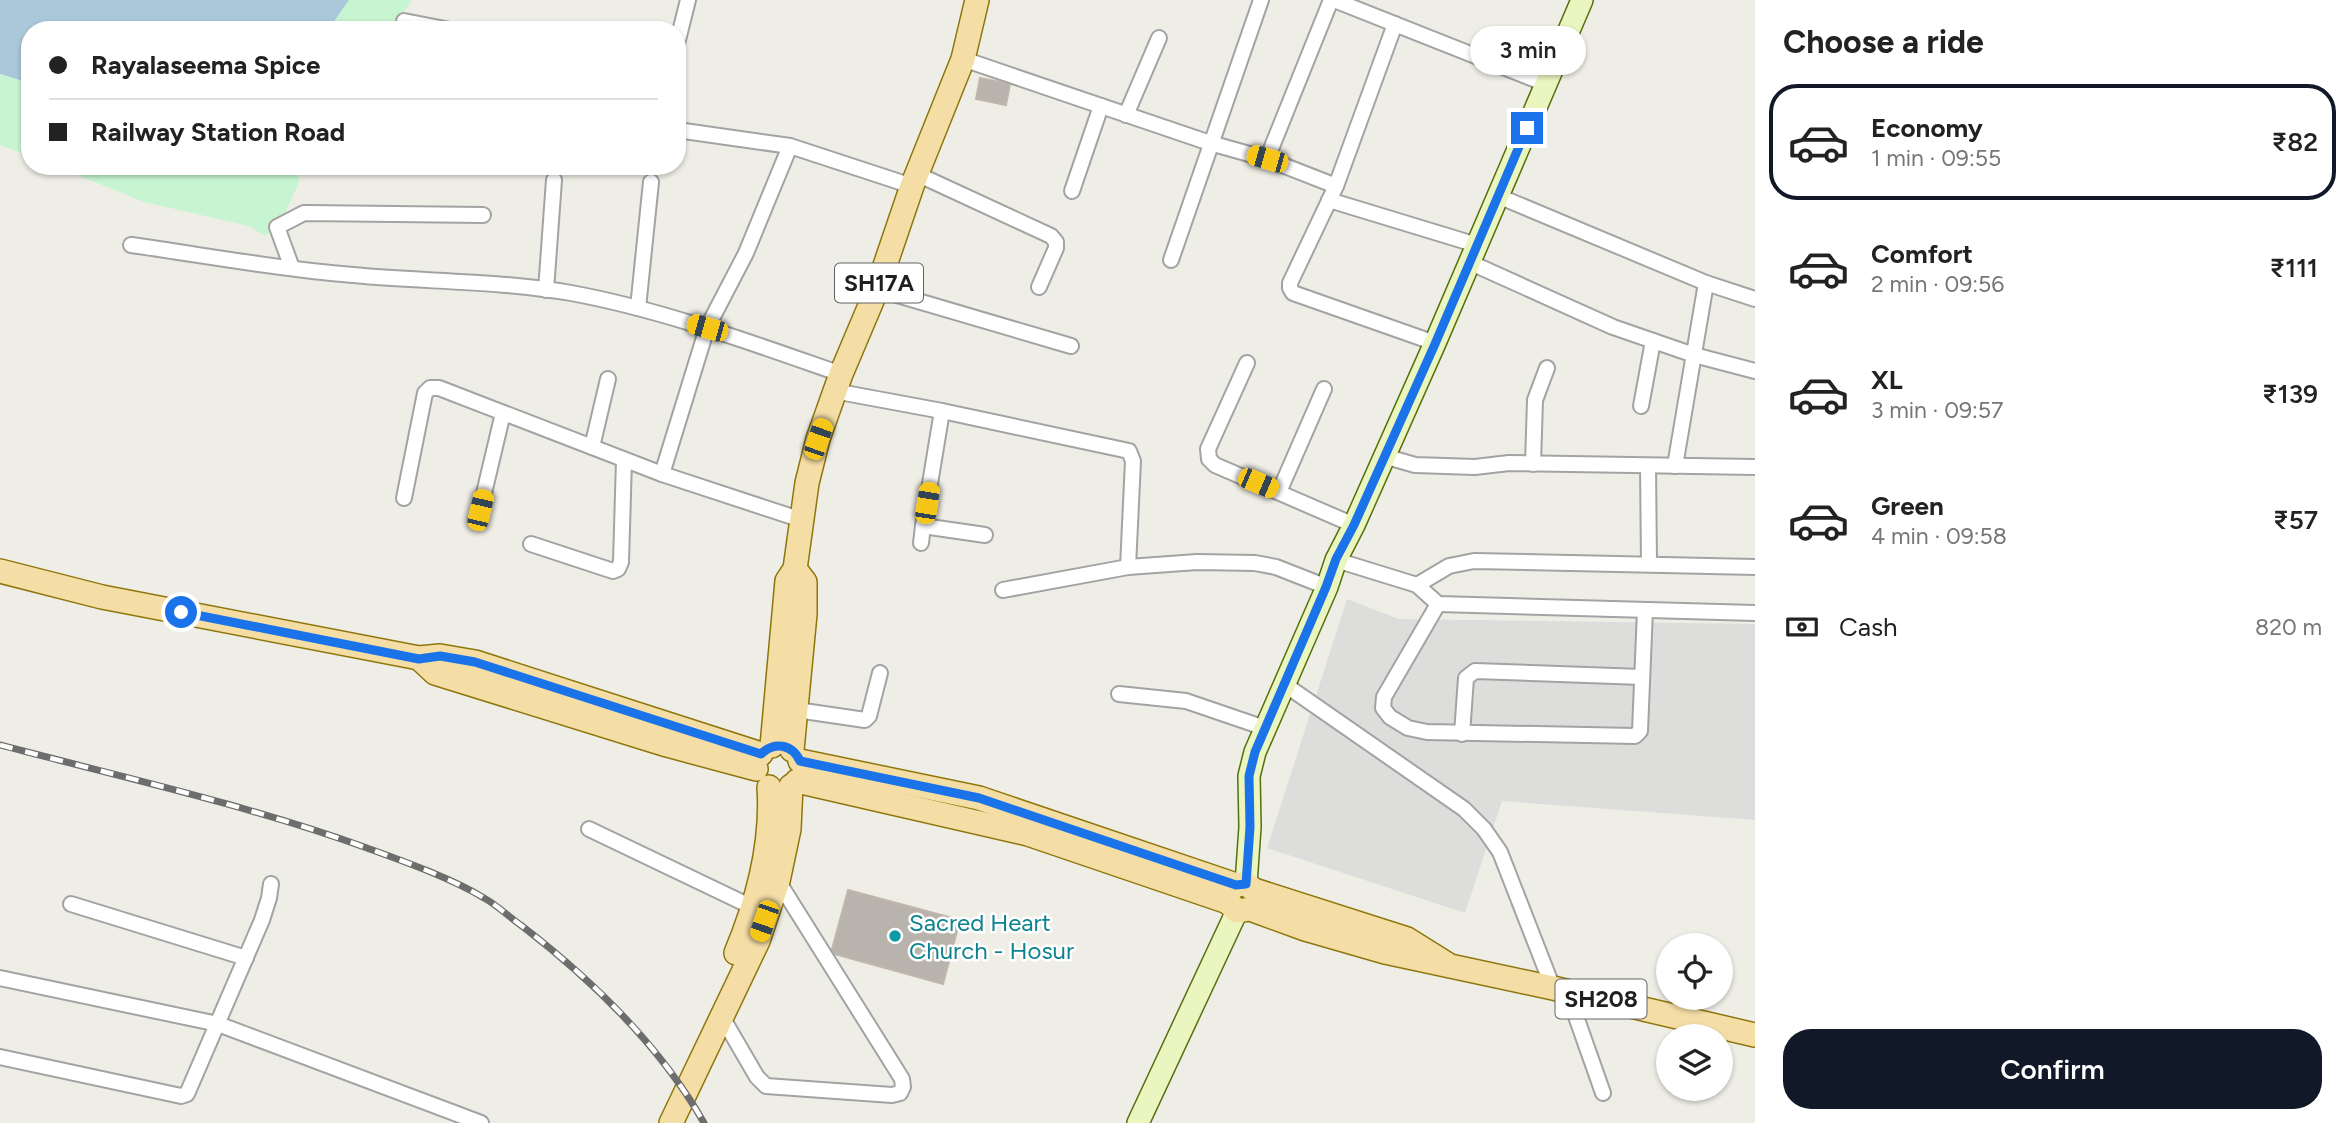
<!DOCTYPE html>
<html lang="en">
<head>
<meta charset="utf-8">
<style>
  :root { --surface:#fff; --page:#f6f6f6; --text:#222; --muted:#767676; --line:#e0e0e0; --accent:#111827 }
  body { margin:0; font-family:Figtree,sans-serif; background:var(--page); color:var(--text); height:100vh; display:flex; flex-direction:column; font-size:26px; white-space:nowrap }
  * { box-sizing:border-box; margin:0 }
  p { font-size:23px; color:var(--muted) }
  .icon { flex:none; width:38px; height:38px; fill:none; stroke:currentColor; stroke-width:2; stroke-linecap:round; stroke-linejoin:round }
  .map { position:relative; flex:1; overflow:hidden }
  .side { display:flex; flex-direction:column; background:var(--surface); width:595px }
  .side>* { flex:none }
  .hud { position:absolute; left:21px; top:21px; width:665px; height:154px; border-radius:28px; box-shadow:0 2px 5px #0004; display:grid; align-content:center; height:154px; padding:0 28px; background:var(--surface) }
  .buttons { position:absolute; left:1656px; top:933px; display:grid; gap:14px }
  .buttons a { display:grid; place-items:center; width:77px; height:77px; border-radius:50%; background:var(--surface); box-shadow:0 2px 5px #0004; font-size:35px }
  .end { position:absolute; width:32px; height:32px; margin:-16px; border:9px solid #1a73e8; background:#fff; box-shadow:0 0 0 4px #fff }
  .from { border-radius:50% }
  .bubble { position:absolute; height:49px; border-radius:24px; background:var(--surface); box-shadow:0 2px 5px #0004; font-size:23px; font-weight:600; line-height:49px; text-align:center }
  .car { position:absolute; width:21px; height:42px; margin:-21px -10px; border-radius:9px; box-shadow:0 0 5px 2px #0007; background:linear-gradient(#f5c518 24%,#345 0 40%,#f5c518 0 76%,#345 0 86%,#f5c518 0) }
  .hud b { display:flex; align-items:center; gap:24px; height:66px; font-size:26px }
  .hud b+b { border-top:2px solid var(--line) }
  .hud i { width:18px; height:18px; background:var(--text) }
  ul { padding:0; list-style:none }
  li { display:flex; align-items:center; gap:21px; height:116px; margin:0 14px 10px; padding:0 14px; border:4px solid transparent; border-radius:28px }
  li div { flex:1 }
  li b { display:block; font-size:26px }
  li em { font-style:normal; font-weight:600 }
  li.selected { border-color:var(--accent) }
  li>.icon { width:63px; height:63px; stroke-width:1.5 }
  h2 { padding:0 28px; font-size:32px; line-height:84px }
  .pay { display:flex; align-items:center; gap:18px; height:77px; padding:0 28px; font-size:26px }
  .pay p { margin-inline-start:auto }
  .action { display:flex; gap:14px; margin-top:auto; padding:14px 28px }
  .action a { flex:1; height:80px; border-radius:28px; background:var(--accent); color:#fff; font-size:28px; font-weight:600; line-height:80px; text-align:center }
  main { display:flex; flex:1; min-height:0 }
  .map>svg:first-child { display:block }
  .residential { fill:#dddddc }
  .park { fill:#c7f5d2 }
  .water { fill:#aac8d9 }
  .building { fill:#b8b3ac; stroke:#c0b7aa; stroke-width:2 }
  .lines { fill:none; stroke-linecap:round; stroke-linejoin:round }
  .minor-casing { stroke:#a3a3a3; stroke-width:18 }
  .secondary-casing { stroke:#576f0e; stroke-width:24 }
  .primary-casing { stroke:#8f760c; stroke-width:26 }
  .minor { stroke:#fff; stroke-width:14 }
  .secondary { stroke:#eaf5bf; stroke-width:21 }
  .primary { stroke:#f5dea6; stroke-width:23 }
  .rail-casing { stroke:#6d6d6d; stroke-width:7 }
  .rail { stroke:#fff; stroke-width:4.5; stroke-dasharray:13; stroke-linecap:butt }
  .route { stroke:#1a73e8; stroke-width:9 }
  .culture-dot { fill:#0f9aa8; stroke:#fff; stroke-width:2.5 }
  .labels { text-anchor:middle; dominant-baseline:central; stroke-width:5; stroke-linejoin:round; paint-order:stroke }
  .shield { fill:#fff; stroke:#626262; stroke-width:2 }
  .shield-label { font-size:23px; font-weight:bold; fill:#1f1f1f }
  .culture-label { font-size:24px; fill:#0d838f; stroke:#fff; text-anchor:start }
</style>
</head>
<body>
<main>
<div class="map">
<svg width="1755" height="1123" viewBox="0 0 1755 1123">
  <rect width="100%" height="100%" fill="#efeee6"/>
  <path class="residential" d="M1347 599 1399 619 1755 624V820L1502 801 1465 913 1267 848Z"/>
  <g class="park">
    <path d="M349 0H412L391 30H328Z"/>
    <path d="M0 74 30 83V156L0 145Z"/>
    <path d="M55 166H298L299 182 280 225 265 236 249 226 144 202Z"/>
  </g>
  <path class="water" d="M0 0H349L328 30H30V83L0 74Z"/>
  <g class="building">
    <path d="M980 78 1010 84 1006 105 976 99Z"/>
    <path d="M848 890 960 920 943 984 831 953Z"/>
  </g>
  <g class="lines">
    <defs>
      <g id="minor">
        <path d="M1334 0 1546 84"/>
        <path d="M404 21 450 30"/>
        <path d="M677 44 688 0"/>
        <path d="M963 59 1210 143 1267 159 1336 186 1395 24"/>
        <path d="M1126 115 1159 38"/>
        <path d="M677 130 790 146 912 186"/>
        <path d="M1267 159 1331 0"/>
        <path d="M917 174 1051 236 1056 242V248L1039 287"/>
        <path d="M1336 186 1290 283V288L1293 293 1435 343"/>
        <path d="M1072 191 1101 106"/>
        <path d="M1498 196 1706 283 1755 299"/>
        <path d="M1329 200 1477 245"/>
        <path d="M131 245C202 255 272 268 342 274 419 282 495 280 571 293 663 310 752 343 841 374"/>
        <path d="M1171 260 1261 0"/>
        <path d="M1469 262 1613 327 1694 355 1755 371"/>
        <path d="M292 268 277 227 304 213 483 215"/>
        <path d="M877 289 1071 346"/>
        <path d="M546 290 554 180"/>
        <path d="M638 308 651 182"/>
        <path d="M1247 363 1208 449 1209 459 1215 465 1354 525"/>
        <path d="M834 391 942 411 1129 451 1133 461 1128 567"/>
        <path d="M1641 406 1653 341"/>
        <path d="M942 411 923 526 985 535"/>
        <path d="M592 447 608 379"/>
        <path d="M1384 456 1415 465 1475 467 1509 463 1755 467"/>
        <path d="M1533 464 1535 400 1547 368"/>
        <path d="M1648 466 1649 563"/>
        <path d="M1675 466 1706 283"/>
        <path d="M662 474 707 328 746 253 790 146"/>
        <path d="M1279 492 1324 389"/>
        <path d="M404 498 425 393 430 388H439L662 474 802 520"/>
        <path d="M480 510 503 413"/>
        <path d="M921 543 923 526"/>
        <path d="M531 544 613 571 618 569 621 562 624 460"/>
        <path d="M1336 560 1417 585 1438 604 1755 613"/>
        <path d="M1417 585 1449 566 1474 561 1755 567"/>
        <path d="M1003 590 1128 567 1197 562 1255 563 1276 567 1327 587"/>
        <path d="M1438 604 1384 697 1383 708 1390 717 1408 728 1427 732 1635 736 1640 731 1645 610"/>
        <path d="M1284 684 1464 809 1484 829 1500 852 1553 988"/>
        <path d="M1119 694 1186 701 1265 728"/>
        <path d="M797 710 865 720 869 716 880 673"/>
        <path d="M1462 734 1466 678 1475 671 1642 677"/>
        <path d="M589 829 752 907"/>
        <path d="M71 904 246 958"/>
        <path d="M0 978 218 1024 481 1123"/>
        <path d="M1567 991 1603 1093"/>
        <path d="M722 1017 757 1077 766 1086 892 1095 900 1093 903 1087 902 1079 778 881"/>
        <path d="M0 1057 181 1096 187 1094 262 920 269 898 271 884"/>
      </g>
      <g id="secondary">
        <path d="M1246 884 1250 827 1249 776 1255 752 1327 587 1336 560 1354 525 1435 343 1582 0"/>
        <path d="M1138 1123 1237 911"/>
      </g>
      <g id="primary">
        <path d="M0 571 102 597 419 658 440 656 475 662 761 754"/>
        <path d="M419 658 435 673 667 745 756 769"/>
        <path d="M772 746 787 581 795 569 807 483 818 439 841 374 877 289 912 186 963 59 977 0"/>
        <path d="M792 750 805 614V582L795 569"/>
        <path d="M800 761 979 798 1236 885"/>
        <path d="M797 781 1028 834 1228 902"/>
        <path d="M736 953C758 900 773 844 769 787"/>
        <path d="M1447 964 1407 939 1254 890 1246 884 1236 885 1227 893 1228 902 1237 911 1250 909 1305 929 1385 952 1553 988 1755 1035"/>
        <path d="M671 1123 758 941 778 881 789 829 791 786"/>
      </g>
    </defs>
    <use href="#minor" class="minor-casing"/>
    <use href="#secondary" class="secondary-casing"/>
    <use href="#primary" class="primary-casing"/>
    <use href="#minor" class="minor"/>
    <use href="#secondary" class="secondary"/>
    <use href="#primary" class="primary"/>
    <defs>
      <path id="rail" d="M0 745C122 777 247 805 367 848 403 861 451 878 484 898 497 905 509 917 522 926 592 980 660 1045 704 1123"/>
    </defs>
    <use href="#rail" class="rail-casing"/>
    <use href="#rail" class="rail"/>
  </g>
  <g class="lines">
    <path class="route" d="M181 612 419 659 440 656 475 662 761 754C774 741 792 744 800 761L979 798 1236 885 1246 884 1250 827 1249 776 1255 752 1326 587 1336 559 1354 525 1435 344 1527 128"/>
  </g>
  <circle class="culture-dot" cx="895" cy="936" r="7"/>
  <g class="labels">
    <g class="shield">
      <rect x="835" y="263.5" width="88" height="39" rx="5"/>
      <rect x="1555.5" y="979.5" width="91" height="39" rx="5"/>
    </g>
    <g class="shield-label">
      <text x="879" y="283">SH17A</text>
      <text x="1601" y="999">SH208</text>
    </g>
    <g class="culture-label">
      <text x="909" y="922">Sacred Heart<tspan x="909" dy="28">Church - Hosur</tspan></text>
    </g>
  </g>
</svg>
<div class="buttons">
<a><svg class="icon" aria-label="locate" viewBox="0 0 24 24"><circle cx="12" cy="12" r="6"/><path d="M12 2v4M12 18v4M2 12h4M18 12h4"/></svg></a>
<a><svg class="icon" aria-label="layers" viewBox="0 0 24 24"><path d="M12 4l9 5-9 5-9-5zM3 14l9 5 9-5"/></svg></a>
</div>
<i class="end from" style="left:181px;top:612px"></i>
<i class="end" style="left:1527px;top:128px"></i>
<div class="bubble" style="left:1470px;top:26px;width:116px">3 min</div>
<i class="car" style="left:1267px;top:159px;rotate:286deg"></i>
<i class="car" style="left:707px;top:328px;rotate:286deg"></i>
<i class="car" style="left:818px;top:439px;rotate:19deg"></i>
<i class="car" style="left:1258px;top:483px;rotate:113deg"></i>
<i class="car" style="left:927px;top:503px;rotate:9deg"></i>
<i class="car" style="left:480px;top:510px;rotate:13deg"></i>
<i class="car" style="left:764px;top:921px;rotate:199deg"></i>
<div class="hud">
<b><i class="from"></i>Rayalaseema Spice</b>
<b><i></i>Railway Station Road</b>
</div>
</div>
<section class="side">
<h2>Choose a ride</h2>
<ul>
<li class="selected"><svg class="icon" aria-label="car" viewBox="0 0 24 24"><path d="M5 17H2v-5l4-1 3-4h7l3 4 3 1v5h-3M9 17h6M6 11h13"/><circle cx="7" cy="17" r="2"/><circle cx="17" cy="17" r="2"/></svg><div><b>Economy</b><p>1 min · 09:55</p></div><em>₹82</em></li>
<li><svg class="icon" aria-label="car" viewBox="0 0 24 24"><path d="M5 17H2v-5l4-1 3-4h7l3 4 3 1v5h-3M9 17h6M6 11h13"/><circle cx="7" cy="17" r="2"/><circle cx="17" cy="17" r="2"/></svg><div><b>Comfort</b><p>2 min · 09:56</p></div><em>₹111</em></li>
<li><svg class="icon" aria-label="car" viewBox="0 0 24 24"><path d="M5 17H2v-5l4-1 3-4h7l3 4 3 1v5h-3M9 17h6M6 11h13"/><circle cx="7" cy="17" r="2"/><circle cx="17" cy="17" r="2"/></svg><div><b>XL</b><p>3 min · 09:57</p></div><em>₹139</em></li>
<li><svg class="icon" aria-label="car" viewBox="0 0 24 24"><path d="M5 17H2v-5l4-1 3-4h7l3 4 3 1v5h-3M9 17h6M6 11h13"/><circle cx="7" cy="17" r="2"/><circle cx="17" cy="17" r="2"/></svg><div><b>Green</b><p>4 min · 09:58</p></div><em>₹57</em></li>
</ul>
<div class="pay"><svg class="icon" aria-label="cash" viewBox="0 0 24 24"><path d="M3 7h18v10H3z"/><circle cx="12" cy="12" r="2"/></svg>Cash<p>820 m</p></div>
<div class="action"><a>Confirm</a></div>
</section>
</main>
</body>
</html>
